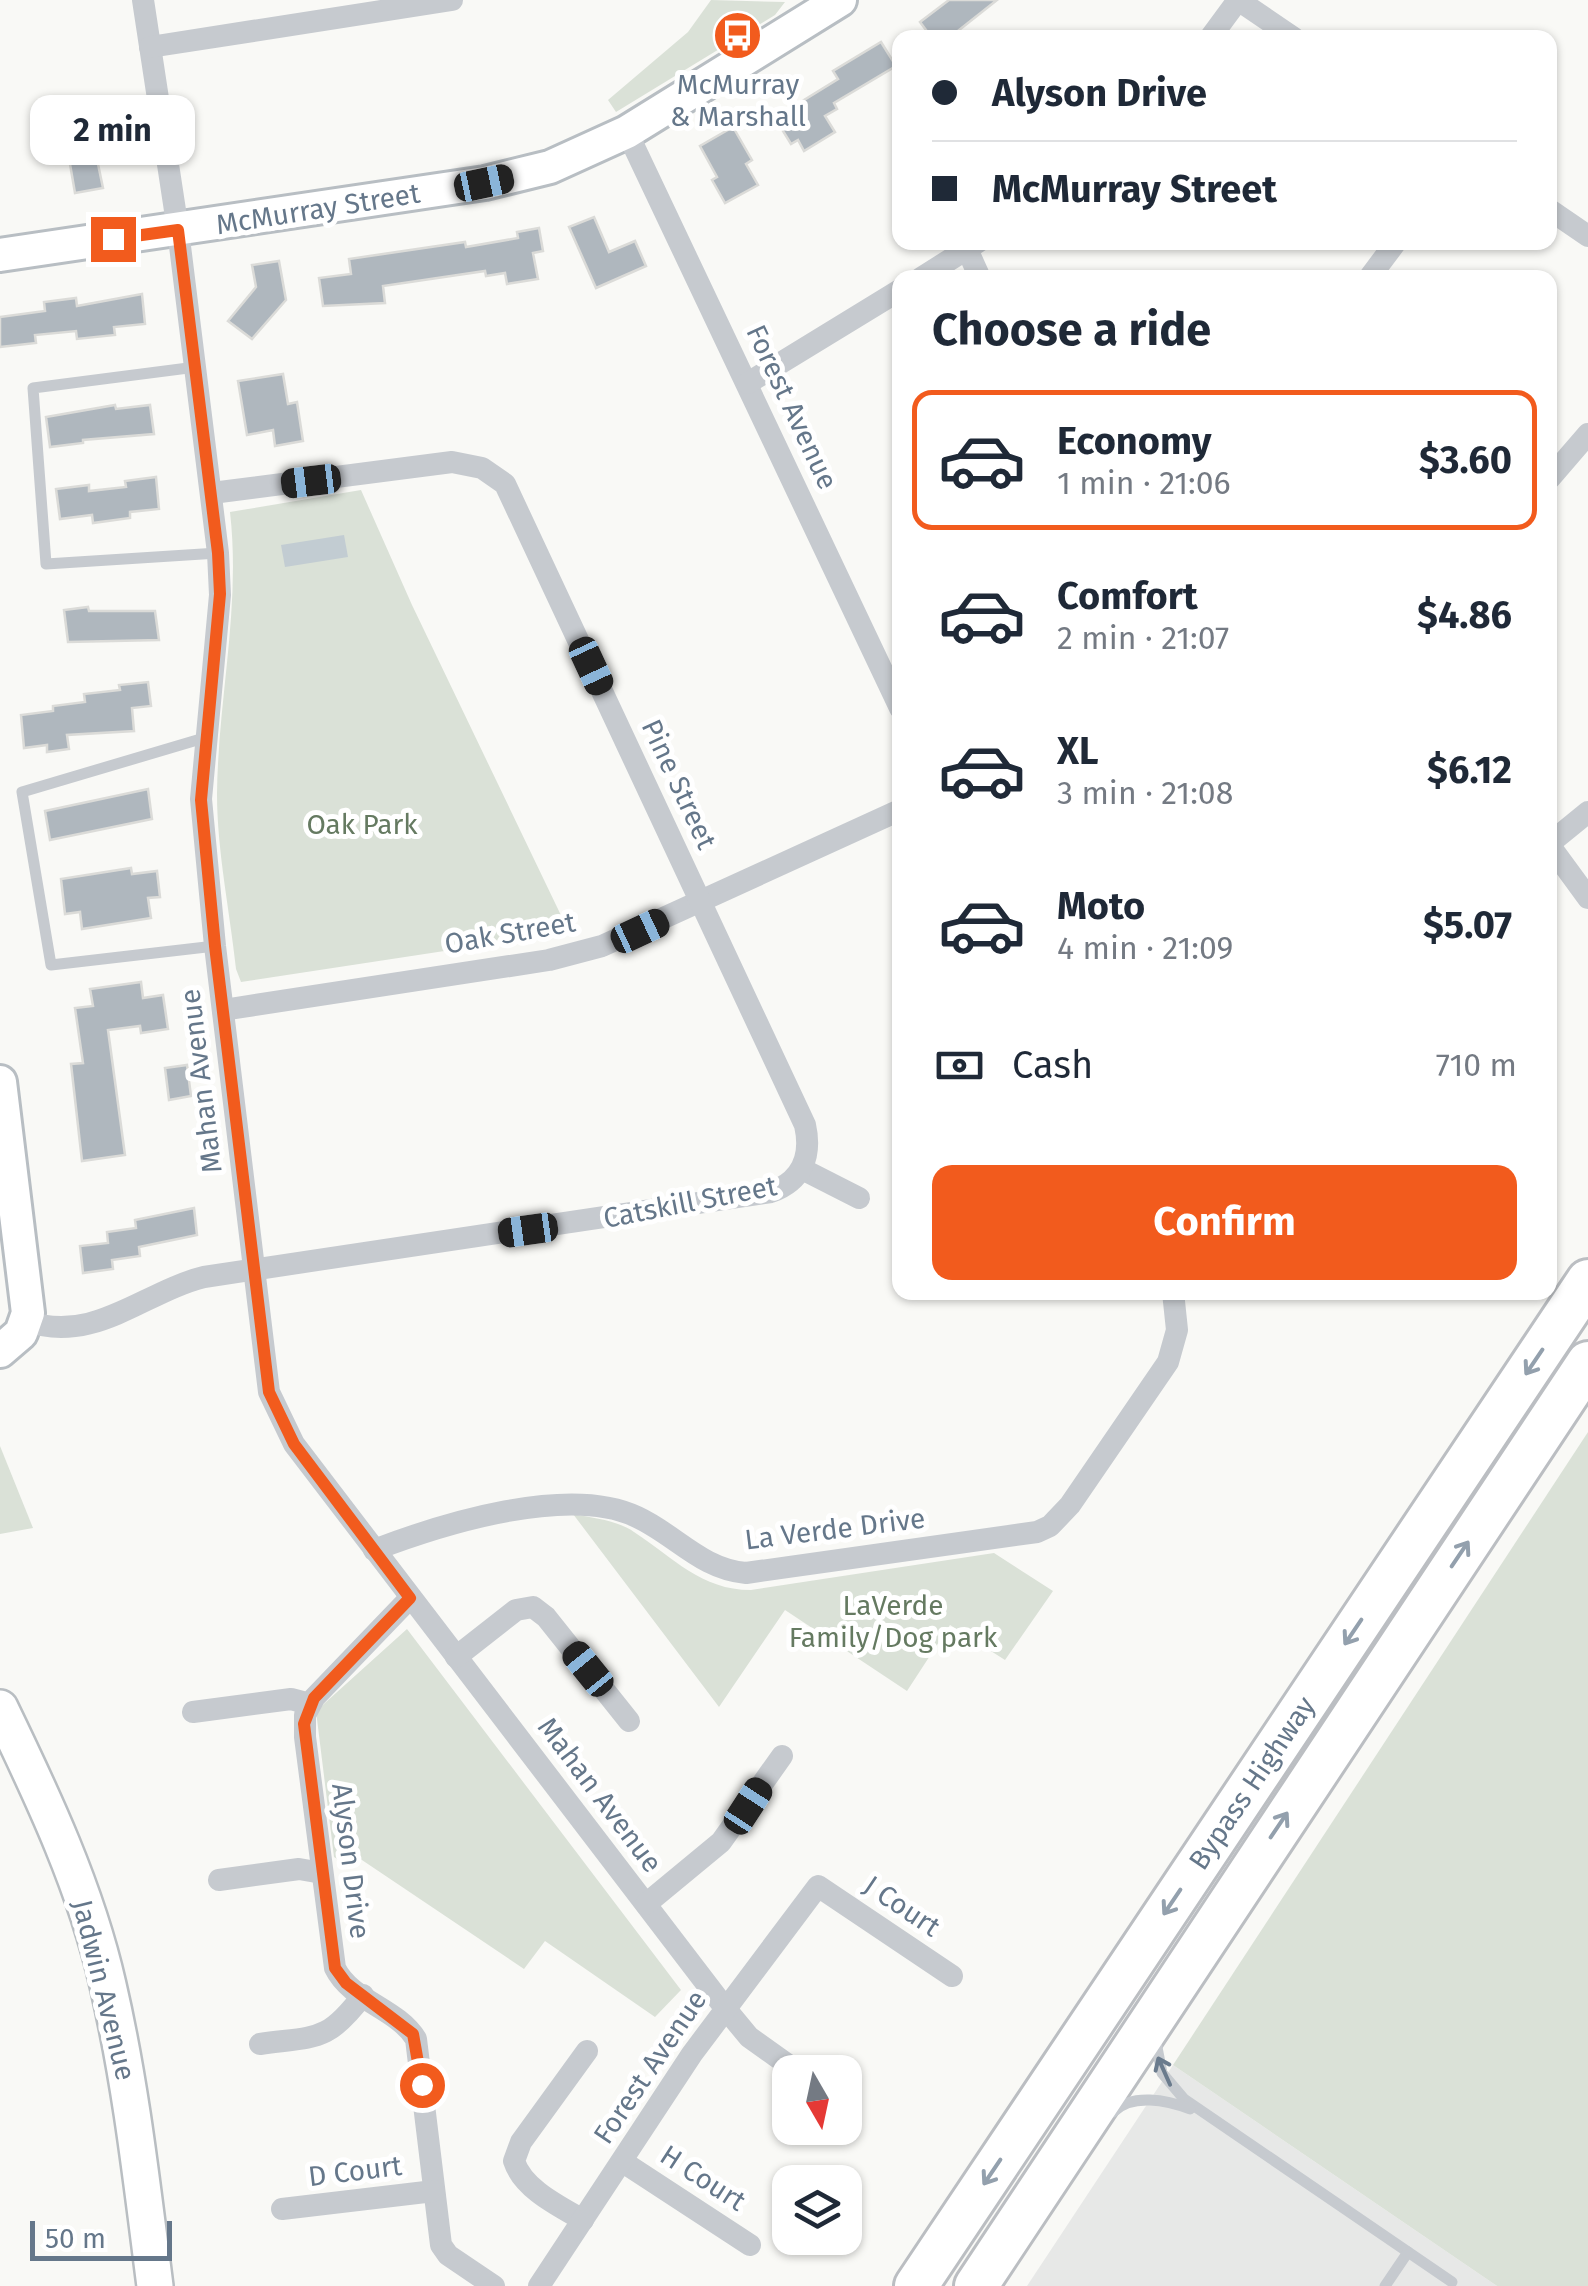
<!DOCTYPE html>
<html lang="en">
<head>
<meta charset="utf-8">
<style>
  :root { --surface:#fff; --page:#f2f2f3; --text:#1f2937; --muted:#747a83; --line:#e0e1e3; --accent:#f25b1d }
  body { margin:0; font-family:"Fira Sans",sans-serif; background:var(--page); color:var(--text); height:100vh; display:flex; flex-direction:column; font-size:38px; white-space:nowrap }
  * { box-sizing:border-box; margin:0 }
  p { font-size:32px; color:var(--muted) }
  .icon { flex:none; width:55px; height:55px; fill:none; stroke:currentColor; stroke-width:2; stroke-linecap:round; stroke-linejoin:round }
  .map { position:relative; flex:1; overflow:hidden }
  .panel { position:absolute; left:892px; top:270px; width:665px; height:1030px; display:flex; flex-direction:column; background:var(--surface); border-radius:20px; box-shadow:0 2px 8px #0004 }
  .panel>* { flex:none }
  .guide { position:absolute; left:892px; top:30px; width:665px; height:220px; border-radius:20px; box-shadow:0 2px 8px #0004; display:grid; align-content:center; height:220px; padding:0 40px; background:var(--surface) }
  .needle { width:65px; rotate:171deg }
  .tools { position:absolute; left:772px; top:2055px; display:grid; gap:20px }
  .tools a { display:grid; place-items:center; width:90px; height:90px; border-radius:20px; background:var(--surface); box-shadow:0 2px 8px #0004; font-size:50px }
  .scale { position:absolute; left:30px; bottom:25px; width:142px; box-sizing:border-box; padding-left:10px; border:5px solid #65778a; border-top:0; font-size:28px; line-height:35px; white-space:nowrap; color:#65778a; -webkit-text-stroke:8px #fff; paint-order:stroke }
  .end { position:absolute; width:45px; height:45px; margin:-22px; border:12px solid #f25b1d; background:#fff; box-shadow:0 0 0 5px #fff }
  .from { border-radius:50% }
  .bubble { position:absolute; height:70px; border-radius:20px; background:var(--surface); box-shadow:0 2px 8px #0004; font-size:32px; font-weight:700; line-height:70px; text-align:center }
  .car { position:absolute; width:30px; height:60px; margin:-30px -15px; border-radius:12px; box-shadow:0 0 8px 2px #0007; background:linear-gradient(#222 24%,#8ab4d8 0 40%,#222 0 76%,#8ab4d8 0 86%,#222 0) }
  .guide b { display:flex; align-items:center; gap:35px; height:95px; font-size:38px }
  .guide b+b { border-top:2px solid var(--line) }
  .guide i { width:25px; height:25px; background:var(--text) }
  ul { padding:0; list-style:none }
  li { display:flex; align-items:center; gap:30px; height:140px; margin:0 20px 15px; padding:0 20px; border:5px solid transparent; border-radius:20px }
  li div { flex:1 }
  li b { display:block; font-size:38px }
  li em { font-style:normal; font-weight:700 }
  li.current { border-color:var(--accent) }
  li>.icon { width:90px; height:90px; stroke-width:1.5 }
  h2 { padding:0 40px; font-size:45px; line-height:120px }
  .pay { display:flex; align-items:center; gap:25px; height:110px; padding:0 40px; font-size:38px }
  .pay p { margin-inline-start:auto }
  .primary-button { display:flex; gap:20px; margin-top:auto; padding:20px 40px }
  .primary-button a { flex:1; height:115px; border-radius:20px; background:var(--accent); color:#fff; font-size:40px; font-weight:700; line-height:115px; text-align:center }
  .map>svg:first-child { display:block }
  .built { fill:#e7e8e7 }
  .green { fill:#dae1d7 }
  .water { fill:#c2ccd2 }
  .building { fill:#afb7be; stroke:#dbdbd8; stroke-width:2.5 }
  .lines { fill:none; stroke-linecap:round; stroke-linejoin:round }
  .secondary-casing { stroke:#b8bec3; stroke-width:38 }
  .primary-casing { stroke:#b9bec2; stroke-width:40 }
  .highway-casing { stroke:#bbbec2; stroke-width:48 }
  .lane { stroke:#c6cacf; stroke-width:11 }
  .street { stroke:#c6cacf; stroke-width:22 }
  .secondary { stroke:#fff; stroke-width:32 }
  .primary { stroke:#fff; stroke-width:35 }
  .highway { stroke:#fff; stroke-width:42 }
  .oneway { stroke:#93a0ad }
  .oneway2 { stroke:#6a7b8d }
  .route { stroke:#f25b1d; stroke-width:12 }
  .labels { text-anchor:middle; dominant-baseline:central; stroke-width:10; stroke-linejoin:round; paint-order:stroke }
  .poi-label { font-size:28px; fill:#65778a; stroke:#fff }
  .street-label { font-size:28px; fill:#65778a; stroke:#fff }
  .park-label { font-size:28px; fill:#657a61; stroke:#fff }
</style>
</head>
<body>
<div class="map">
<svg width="1588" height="2286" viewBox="0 0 1588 2286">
  <rect width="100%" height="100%" fill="#f9f9f6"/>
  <path class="built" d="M1173 2065 1497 2286H1027Z"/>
  <g class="green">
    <path d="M711 0 785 2 775 15 616 112 608 100 688 32Z"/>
    <path d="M361 490 412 605 569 932 241 982 236 969C230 912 217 851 217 794 218 698 241 608 230 512Z"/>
    <path d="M1588 1432V2286H1497L1173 2065Z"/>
    <path d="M0 1446 33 1528 0 1534Z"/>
    <path d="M573 1514C593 1518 617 1520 634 1532 674 1558 701 1590 751 1590L994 1553 1053 1591 1005 1660 950 1625 907 1691 785 1610 719 1707Z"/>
    <path d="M407 1629 681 1990 655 2017 545 1941 524 1969 353 1854 342 1862 334 1857 316 1711Z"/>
  </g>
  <path class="water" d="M344 535 348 557 285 567 281 545Z"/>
  <g class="building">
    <path d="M949 0H997L949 38H932L920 22Z"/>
    <path d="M881 42 896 66 834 103 837 109 825 116 835 132 804 151 798 140 791 144 775 118 838 79 833 71Z"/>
    <path d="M733 127 752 160 746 164 758 185 725 203 712 180 717 177 700 146Z"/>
    <path d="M117 132 122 159 98 164 103 188 75 193 66 141Z"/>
    <path d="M594 217 609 252 635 241 646 266 596 288 569 227Z"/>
    <path d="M539 228 543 251 533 253 538 279 507 284 505 273 486 276 485 271 383 286 385 303 323 306 319 278 351 274 349 259 465 242 466 247 518 238 517 232Z"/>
    <path d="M279 261 286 300 252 339 228 321 256 287 252 265Z"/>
    <path d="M142 294 145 324 114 327 115 335 77 339 76 331 35 335 36 343 0 347V317L45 311 44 302 76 298 77 306Z"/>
    <path d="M283 374 288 404 297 402 303 441 275 446 273 430 247 435 238 381Z"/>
    <path d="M115 405 116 409 150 405 154 434 83 440V443L50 447 46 417Z"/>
    <path d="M156 477 159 509 130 512V518L93 523 92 515 60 519 56 489 89 485V491L126 487 125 481Z"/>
    <path d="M88 607 89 611H155L159 640 68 642 64 610Z"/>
    <path d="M148 682 151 706 132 708 134 731 67 735 69 749 47 752V745L24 748 21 715 53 711V706L85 702 84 694 120 690 119 685Z"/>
    <path d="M148 789 152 819 50 840 45 811Z"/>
    <path d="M131 868 132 874 157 871 160 897 148 898 151 918 82 929 80 912 65 914 61 879Z"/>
    <path d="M141 982 143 998 163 995 168 1029 141 1033 140 1026 108 1030 125 1155 82 1161 71 1064 83 1063 75 1008 93 1006 90 989Z"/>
    <path d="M187 1065 191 1096 169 1100 165 1068Z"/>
    <path d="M194 1208 197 1235 139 1247 140 1256 112 1260 113 1269 83 1273 80 1246 108 1243 107 1232 136 1228 135 1220Z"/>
  </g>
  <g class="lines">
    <defs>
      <g id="secondary">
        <path d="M0 255 485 183 550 167 627 132 840 0"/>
        <path d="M0 1082 28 1313 21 1333 0 1351"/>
      </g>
      <path id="primary" d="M0 1708C43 1797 86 1888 108 1985 131 2084 142 2185 155 2286"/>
      <g id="highway">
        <path d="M916 2286 1588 1281"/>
        <path d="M976 2286 1588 1363"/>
      </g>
    </defs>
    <use href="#secondary" class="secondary-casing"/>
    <use href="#primary" class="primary-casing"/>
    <use href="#highway" class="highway-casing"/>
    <g class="lane">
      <path d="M196 367 33 388 46 564 218 553"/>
      <path d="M204 738 22 792 51 965 215 946"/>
      <path d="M1155 2037 1162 2073 1184 2099 1452 2282"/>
      <path d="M1113 2112C1132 2093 1167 2100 1190 2109"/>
      <path d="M1385 2286 1408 2252"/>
    </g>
    <g class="street">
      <path d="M143 0 178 230 218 553 220 595 201 799 215 946 269 1392 294 1444 725 2008 749 2037 798 2072"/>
      <path d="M1210 38 1238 0 1294 38"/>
      <path d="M150 47 452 0"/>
      <path d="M627 132 900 708"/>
      <path d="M1550 210 1588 236"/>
      <path d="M967 249 980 278"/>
      <path d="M921 278 978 242"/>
      <path d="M1369 278 1396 242"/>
      <path d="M748 383 900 290"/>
      <path d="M1550 478 1588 434"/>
      <path d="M1550 843 1588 812"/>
      <path d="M1550 846 1588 898"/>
      <path d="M223 1010 549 960 602 946 900 810"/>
      <path d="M802 1169 859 1198"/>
      <path d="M26 1321C94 1345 143 1292 204 1277L771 1192C802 1181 812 1156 805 1125L505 484 482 468 452 462 212 493"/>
      <path d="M374 1550C442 1524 569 1484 637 1517 676 1535 701 1569 746 1573L1037 1532 1050 1526 1070 1505 1168 1362 1177 1330 1173 1292"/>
      <path d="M410 1598 314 1698 305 1715V1737L335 1968C351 2001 397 2008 416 2039L441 2245 448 2255 494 2286"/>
      <path d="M456 1657 516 1610 533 1607 546 1617 629 1721"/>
      <path d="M193 1712 291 1699 310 1704"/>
      <path d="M219 1880 299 1869 322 1873"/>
      <path d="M646 1904 721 1842 782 1756"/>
      <path d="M260 2044C316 2036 327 2043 363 1995"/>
      <path d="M623 2162 750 2245"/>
      <path d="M282 2209 434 2191"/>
      <path d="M583 2220C559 2206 523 2189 514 2161L521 2142 587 2051"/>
      <path d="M539 2286 692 2054 818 1886 952 1976"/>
    </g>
    <use href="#secondary" class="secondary"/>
    <use href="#primary" class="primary"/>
    <use href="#highway" class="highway"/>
  </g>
  <defs><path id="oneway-shaft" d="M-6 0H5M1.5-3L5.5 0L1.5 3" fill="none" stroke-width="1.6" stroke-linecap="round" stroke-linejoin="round" transform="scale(2.5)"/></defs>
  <g class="oneway">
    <use href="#oneway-shaft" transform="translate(1534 1362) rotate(124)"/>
    <use href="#oneway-shaft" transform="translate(1460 1554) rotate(-56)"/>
    <use href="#oneway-shaft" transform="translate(1353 1632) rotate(124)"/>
    <use href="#oneway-shaft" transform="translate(1279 1825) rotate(-56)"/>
    <use href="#oneway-shaft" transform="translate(1172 1902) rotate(124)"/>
    <use href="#oneway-shaft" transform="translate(992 2172) rotate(124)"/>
  </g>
  <use class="oneway2" href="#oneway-shaft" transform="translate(1164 2071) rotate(-114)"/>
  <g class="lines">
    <path class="route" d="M113 239 178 230 218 553 220 594 201 800 215 946 269 1392 294 1444 410 1598 314 1698 304 1724 335 1968 346 1983 413 2034 422 2085"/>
  </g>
  <defs>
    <symbol id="bus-disc" viewBox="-11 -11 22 22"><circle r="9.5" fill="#f25b1d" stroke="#fff"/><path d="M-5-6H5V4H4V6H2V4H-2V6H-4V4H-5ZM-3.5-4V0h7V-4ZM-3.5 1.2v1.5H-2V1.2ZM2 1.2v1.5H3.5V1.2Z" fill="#fff"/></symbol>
  </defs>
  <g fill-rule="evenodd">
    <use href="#bus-disc" x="710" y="8" width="55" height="55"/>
  </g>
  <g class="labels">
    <g class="poi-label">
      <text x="738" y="84">McMurray<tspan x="738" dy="32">&amp; Marshall</tspan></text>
    </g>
    <g class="street-label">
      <text transform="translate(318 209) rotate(-9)">McMurray Street</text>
      <text transform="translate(792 407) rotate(65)">Forest Avenue</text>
      <text transform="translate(679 784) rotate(65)">Pine Street</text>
      <text transform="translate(510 933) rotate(-10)">Oak Street</text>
      <text transform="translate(201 1081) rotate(-97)">Mahan Avenue</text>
      <text transform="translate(690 1202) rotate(-11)">Catskill Street</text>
      <text transform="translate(835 1529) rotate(-7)">La Verde Drive</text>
      <text transform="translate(1252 1783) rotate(-56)">Bypass Highway</text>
      <text transform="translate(600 1795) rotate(53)">Mahan Avenue</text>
      <text transform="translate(351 1861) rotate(83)">Alyson Drive</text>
      <text transform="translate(902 1906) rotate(34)">J Court</text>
      <text transform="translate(104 1990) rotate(76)">Jadwin Avenue</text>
      <text transform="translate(650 2067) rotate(-56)">Forest Avenue</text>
      <text transform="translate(355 2171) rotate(-7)">D Court</text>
      <text transform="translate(703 2178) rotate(33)">H Court</text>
    </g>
    <g class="park-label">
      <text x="362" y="824">Oak Park</text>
      <text x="893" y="1605">LaVerde<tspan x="893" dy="32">Family/Dog park</tspan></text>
    </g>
  </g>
</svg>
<div class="tools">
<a><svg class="needle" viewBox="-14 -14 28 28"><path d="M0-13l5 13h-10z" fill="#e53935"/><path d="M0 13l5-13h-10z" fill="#747a83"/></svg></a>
<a><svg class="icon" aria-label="layers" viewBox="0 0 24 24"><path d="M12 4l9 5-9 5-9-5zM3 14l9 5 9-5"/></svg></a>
</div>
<div class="scale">50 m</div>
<i class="end from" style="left:422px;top:2085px"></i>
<i class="end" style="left:113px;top:239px"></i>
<div class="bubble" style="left:30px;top:95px;width:165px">2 min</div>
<i class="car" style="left:484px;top:183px;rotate:78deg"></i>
<i class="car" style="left:311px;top:481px;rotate:263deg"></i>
<i class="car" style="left:591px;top:666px;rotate:155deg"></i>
<i class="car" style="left:640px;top:931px;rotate:65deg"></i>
<i class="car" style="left:528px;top:1230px;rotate:262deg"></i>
<i class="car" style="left:588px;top:1669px;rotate:321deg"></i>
<i class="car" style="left:748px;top:1806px;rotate:33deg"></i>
<div class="guide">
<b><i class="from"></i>Alyson Drive</b>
<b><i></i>McMurray Street</b>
</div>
<section class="panel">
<h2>Choose a ride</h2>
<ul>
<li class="current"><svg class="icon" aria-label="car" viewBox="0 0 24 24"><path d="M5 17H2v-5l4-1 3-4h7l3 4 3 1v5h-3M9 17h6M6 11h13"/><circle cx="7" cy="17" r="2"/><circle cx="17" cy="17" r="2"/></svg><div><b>Economy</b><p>1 min · 21:06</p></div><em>$3.60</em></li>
<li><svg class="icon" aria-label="car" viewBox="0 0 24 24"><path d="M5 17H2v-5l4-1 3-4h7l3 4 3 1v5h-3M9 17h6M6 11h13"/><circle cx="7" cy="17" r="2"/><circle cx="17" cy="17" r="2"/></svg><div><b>Comfort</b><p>2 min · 21:07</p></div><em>$4.86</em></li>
<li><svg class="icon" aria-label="car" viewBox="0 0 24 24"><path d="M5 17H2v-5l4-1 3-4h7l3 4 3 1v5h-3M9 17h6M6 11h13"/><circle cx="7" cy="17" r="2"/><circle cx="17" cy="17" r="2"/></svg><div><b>XL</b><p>3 min · 21:08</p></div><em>$6.12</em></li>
<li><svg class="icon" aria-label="car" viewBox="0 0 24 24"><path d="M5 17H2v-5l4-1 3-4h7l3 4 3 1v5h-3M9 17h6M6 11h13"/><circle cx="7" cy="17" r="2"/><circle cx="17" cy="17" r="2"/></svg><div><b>Moto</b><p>4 min · 21:09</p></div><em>$5.07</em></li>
</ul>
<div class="pay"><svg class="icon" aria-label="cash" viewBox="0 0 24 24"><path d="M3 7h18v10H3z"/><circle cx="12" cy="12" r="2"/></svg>Cash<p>710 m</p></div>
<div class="primary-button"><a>Confirm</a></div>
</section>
</div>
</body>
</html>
